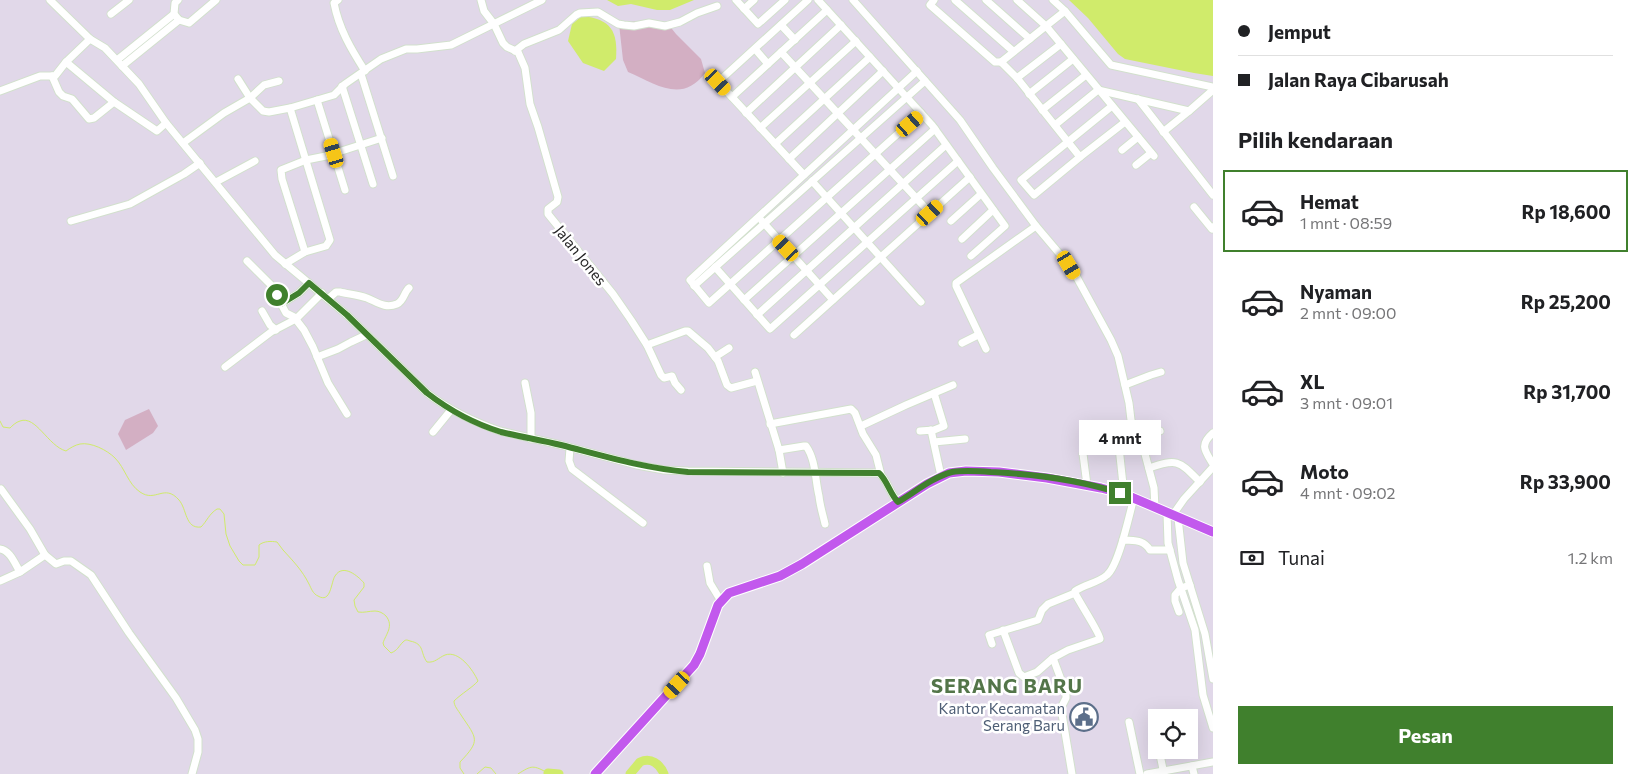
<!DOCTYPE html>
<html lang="id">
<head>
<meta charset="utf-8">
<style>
  :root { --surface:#fff; --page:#f2f2f2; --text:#202124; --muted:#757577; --line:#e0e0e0; --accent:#40802d }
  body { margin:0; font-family:Commissioner,sans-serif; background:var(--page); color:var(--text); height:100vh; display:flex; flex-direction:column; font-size:19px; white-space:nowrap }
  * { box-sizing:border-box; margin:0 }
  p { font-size:16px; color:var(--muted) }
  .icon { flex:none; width:28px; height:28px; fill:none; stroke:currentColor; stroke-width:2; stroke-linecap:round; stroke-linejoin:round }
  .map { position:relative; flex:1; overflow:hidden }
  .drawer { display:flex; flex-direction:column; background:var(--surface); width:425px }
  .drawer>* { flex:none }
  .hud { display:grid; align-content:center; height:110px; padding:0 25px; background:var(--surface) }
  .tools { position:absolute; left:1148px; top:709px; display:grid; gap:10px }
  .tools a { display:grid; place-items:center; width:50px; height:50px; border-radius:0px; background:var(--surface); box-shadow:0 5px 20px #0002; font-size:25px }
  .end { position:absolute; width:22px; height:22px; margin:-11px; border:6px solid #40802d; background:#fff; box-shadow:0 0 0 2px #fff }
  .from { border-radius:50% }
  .bubble { position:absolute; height:35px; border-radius:0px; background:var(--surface); box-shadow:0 5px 20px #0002; font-size:16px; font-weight:700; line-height:35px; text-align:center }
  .car { position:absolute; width:15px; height:30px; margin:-15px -8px; border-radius:6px; box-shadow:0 0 4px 1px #0007; background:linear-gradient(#f5c518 24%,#345 0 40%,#f5c518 0 76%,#345 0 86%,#f5c518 0) }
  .hud b { display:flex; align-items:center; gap:18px; height:48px; font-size:19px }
  .hud b+b { border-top:1px solid var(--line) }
  .hud i { width:12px; height:12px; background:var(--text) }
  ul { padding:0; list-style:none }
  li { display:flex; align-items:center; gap:15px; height:82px; margin:0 10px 8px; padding:0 15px; border:2px solid transparent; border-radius:0px }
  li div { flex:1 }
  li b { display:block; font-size:19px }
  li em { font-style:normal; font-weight:700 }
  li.on { border-color:var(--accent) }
  li>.icon { width:45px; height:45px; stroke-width:1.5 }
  h2 { padding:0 25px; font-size:22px; line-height:60px }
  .pay { display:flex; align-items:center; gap:12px; height:55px; padding:0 25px; font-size:19px }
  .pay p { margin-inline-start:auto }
  .cta { display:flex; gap:10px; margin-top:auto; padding:10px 25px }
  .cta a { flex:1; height:58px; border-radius:0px; background:var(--accent); color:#fff; font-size:20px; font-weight:700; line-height:58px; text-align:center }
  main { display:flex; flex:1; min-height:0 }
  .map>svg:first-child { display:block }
  .cemetery { fill:#d3afc3 }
  .water { fill:#d0eb6b }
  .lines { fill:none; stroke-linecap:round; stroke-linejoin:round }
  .stream { stroke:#d0eb6b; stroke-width:1 }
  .river { stroke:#d0eb6b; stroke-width:9 }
  .minor-casing { stroke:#d2e0cd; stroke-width:9 }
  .major-casing { stroke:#fff; stroke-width:11 }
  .minor { stroke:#fff; stroke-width:7 }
  .major { stroke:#c259ed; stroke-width:9 }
  .route { stroke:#40802d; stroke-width:6 }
  .labels { text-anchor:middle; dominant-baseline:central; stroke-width:5; stroke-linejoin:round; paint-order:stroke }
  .street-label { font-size:15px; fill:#262626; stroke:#fff }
  .service-label { font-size:15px; fill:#4e5e75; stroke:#fff; text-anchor:end }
  .district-label { font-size:20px; font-weight:bold; letter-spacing:1px; fill:#537549; stroke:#fff }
</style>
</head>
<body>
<main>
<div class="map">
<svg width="1213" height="774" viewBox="0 0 1213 774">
  <rect width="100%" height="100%" fill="#e1d8e9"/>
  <g class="cemetery">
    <path d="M636 21 668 24 676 34 701 59 705 73C682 104 656 84 628 72L623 60 619 24Z"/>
    <path d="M149 409 158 426 153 433 126 450 118 434 125 420Z"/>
  </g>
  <g class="water">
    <path d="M607 0H711H694L670 10H657L631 4 618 6Z"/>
    <path d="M1069 0H1213V76L1194 73 1125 59 1118 54 1088 18Z"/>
    <path d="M582 16C611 19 618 31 616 59L604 71 583 63 568 41 572 24Z"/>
  </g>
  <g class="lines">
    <g class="stream">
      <path d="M0 421 3 427 10 428C12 426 16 422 20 421 36 415 48 446 66 451 70 448 75 445 80 444 91 442 107 450 115 458 125 468 128 484 140 492 156 503 164 483 179 500 187 509 185 529 201 527 207 521 209 514 217 509H220L224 514 226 534 230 546 239 561 243 565H255L259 557V545C264 541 271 541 277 542L283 550C293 561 302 570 309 584 311 588 313 594 318 596 331 604 331 582 335 576 343 563 358 576 364 583V587L354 600 355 606 358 612C364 613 369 611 375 611 379 611 383 613 386 616 394 626 386 634 383 643L384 646 391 653C398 650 398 647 403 642 406 639 407 640 410 641 425 644 420 653 427 662 435 663 438 658 445 655 459 650 473 670 478 681 473 687 461 694 454 701 454 706 458 710 461 715 477 739 481 740 460 762V768L464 774"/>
      <path d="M477 774 485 767 491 768 496 774"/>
      <path d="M518 774C532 765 533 765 548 773"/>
    </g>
    <g class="river">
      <path d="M548 773 559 774"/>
      <path d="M630 774 640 762C651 757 660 764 664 774"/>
    </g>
    <defs>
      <g id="minor">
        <path d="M50 0 90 39 105 48 139 84 166 123 275 255 347 315 427 393C449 410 474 422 500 431L561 445 637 465 664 470 688 471 879 473C887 479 890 494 898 502"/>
        <path d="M178 0 175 3 174 14 179 20 189 23 216 0"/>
        <path d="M338 0 334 3C339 29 351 49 365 71"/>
        <path d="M481 0 484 11 494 24 503 43 507 47 518 52 525 68 530 104 538 127 558 197 557 202 548 209V214L613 294 631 320 647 345 661 375 664 378 672 376 675 383 681 390"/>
        <path d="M736 0 758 24 785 0"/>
        <path d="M818 0 932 125 1005 226 971 256"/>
        <path d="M853 0 960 120 993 168 1036 226 1069 265 1075 274 1111 340 1118 356 1129 403 1131 420 1145 454 1154 488 1155 508"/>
        <path d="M934 0 930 5 995 62H1001L1017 78 1080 157 1125 122"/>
        <path d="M955 0 1013 51"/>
        <path d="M986 0 1030 39"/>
        <path d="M1017 0 1046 26 1065 11"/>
        <path d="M1053 0 1065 11 1111 65 1213 87"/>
        <path d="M744 9 754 0"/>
        <path d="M111 14 129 0"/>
        <path d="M781 25 795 40"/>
        <path d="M755 49 768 64"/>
        <path d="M515 51 524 44 559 30 576 15 580 13 598 12 618 24 624 25 634 26 649 23 665 26 680 22 697 13 717 6"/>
        <path d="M781 52 930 213"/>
        <path d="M117 60 174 14"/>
        <path d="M66 62 114 102"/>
        <path d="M1001 62 1046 26 1154 156"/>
        <path d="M122 66 179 20"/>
        <path d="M917 71 690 280 709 303 921 113"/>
        <path d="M361 74 393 176"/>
        <path d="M52 76 59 92 63 96 72 99 89 119 94 118 114 102 157 131 166 123"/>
        <path d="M1017 78 1061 44"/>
        <path d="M238 79 250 98 263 111 269 112 290 108 334 95 345 84 381 59 406 49H417L451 45 542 0"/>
        <path d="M342 86 373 184"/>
        <path d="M0 91 40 76H55L66 62 90 39"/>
        <path d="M1029 94 1073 59"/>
        <path d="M732 97 827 10"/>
        <path d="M1138 99 1213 195"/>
        <path d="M317 100 345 190"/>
        <path d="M1042 110 1086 75"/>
        <path d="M746 113 841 25"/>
        <path d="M1055 125 1098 90 1189 111 1213 90"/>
        <path d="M760 128 856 41"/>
        <path d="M1163 132 1189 111"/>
        <path d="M183 143 224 113 250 98 264 85 279 81"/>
        <path d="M775 144 870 57"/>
        <path d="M1122 150 1138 137"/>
        <path d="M1080 157 1034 195 1021 180 1112 106"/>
        <path d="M789 159 883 71"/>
        <path d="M1136 165 1151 153"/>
        <path d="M804 175 718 82 808 0"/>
        <path d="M812 181 921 302"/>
        <path d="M216 182 255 161"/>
        <path d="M1194 207 1212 229 1213 227"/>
        <path d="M71 221 130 204 184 174 200 163"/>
        <path d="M762 221 833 300"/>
        <path d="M951 221 981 194"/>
        <path d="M962 239 993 210"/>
        <path d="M305 252 282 179 281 170 306 160 326 156 382 138"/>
        <path d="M247 261 271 285 286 313 294 317 304 330 313 347 328 383 347 414"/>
        <path d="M285 264 305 252 326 246 330 240 290 108"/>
        <path d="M715 267 770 329 958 161"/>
        <path d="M694 286 925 81"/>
        <path d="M328 299 336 292H340C348 294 358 295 367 298 377 302 385 309 397 304 404 301 404 292 409 288"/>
        <path d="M744 300 935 129"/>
        <path d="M281 304 299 293 309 283"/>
        <path d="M262 311 270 325 276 330"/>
        <path d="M757 315 946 145"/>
        <path d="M794 335 970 177"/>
        <path d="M962 343 978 335"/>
        <path d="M647 345 685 331H688L708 348 718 361 727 385 731 388 757 381"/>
        <path d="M986 349 956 286V283L1036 226"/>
        <path d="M317 357 338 349 351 342 366 335"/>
        <path d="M715 357 729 348"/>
        <path d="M225 367 271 332 296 319 322 293"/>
        <path d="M755 372 779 450 783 473"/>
        <path d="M525 383 531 413V439"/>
        <path d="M1125 385 1151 375 1161 372"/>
        <path d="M770 424 851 409 855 413 863 434 876 455 881 475"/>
        <path d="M861 426 906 405 953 385"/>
        <path d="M931 430 941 476"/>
        <path d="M920 431 934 430 944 426 934 393"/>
        <path d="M433 432 451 410"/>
        <path d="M1213 433C1199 445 1205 451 1213 464"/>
        <path d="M1139 438 1160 431"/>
        <path d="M934 442 965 439"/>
        <path d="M1119 447 1124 494"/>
        <path d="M570 448 569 461 572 469 643 523"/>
        <path d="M779 450 804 446H806C816 460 815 480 819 496 820 506 823 515 825 524"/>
        <path d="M1083 454 1087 485"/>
        <path d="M1149 468C1178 458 1179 461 1200 482"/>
        <path d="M1 489 30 529 45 555"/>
        <path d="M1167 513 1168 543 1178 580 1195 630 1203 695 1213 728"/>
        <path d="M1172 516 1184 499 1213 467"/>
        <path d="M1178 518 1183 563 1205 634 1213 679"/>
        <path d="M1123 540C1135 541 1143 539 1150 550H1170"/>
        <path d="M0 549C10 550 15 564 20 572L45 555 56 564 64 561H71L91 575 129 633 176 698 195 730 198 739V752L192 774"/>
        <path d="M707 566 710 583 721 601"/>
        <path d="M0 581 20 572"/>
        <path d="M1179 612 1175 601V595L1181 588 1190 585"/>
        <path d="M1003 630 1019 673 1024 677 1037 672 1053 658 1068 650 1100 639C1100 633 1079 602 1075 593V591C1085 584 1098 583 1107 575 1119 565 1129 515 1134 498"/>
        <path d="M992 644 989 635 1038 620 1042 610 1048 604 1075 593"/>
        <path d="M1053 658 1066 693V698L1061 708 1072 774"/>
        <path d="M1129 722 1140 774"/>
        <path d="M1159 750 1164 774"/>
        <path d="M1192 766 1194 774"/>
        <path d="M1147 774 1213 762"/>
      </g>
      <path id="major" d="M595 774 694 665 700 654 718 605 729 593 780 576 802 564 927 484 949 473 966 471 999 472 1047 478 1101 488 1124 494 1213 532"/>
    </defs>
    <use href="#minor" class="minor-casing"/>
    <use href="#major" class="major-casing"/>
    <use href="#minor" class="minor"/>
    <use href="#major" class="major"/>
  </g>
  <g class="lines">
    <path class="route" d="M277 295 281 304 299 293 309 283 347 315 427 393C449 410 475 424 501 432 521 437 541 440 561 445 604 456 643 468 688 472L879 473C887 480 890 494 898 502 915 492 933 477 952 472 964 470 978 471 991 472 1033 474 1079 480 1120 493"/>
  </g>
  <defs>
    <symbol id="civic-ring" viewBox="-11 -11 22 22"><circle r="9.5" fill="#fff" stroke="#5c6f8a" stroke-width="1.5"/><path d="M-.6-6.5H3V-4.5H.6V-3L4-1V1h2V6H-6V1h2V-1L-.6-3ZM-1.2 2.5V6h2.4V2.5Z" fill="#5c6f8a"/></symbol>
  </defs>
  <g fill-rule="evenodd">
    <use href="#civic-ring" x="1068" y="701" width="32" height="32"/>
  </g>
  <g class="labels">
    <g class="street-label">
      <text transform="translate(581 255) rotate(51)">Jalan Jones</text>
    </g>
    <g class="service-label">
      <text x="1065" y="708">Kantor Kecamatan<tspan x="1065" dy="17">Serang Baru</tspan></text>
    </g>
    <g class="district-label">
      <text x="1007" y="685">SERANG BARU</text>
    </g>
  </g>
</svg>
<div class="tools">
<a><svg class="icon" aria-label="locate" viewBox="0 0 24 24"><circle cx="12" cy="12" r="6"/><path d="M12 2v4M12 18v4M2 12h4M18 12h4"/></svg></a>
</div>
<i class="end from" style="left:277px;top:295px"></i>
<i class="end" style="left:1120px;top:493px"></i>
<div class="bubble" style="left:1079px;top:420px;width:82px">4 mnt</div>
<i class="car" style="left:718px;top:82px;rotate:137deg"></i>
<i class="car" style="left:910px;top:124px;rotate:49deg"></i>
<i class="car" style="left:334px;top:153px;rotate:343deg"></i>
<i class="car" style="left:930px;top:213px;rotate:48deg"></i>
<i class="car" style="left:786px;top:248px;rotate:317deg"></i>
<i class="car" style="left:1069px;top:265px;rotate:149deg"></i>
<i class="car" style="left:677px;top:685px;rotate:222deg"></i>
</div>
<section class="drawer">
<div class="hud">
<b><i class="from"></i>Jemput</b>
<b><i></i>Jalan Raya Cibarusah</b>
</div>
<h2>Pilih kendaraan</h2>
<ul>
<li class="on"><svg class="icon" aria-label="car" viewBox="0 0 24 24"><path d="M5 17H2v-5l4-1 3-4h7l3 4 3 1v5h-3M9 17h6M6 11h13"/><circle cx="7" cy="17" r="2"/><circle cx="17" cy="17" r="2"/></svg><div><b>Hemat</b><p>1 mnt · 08:59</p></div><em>Rp 18,600</em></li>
<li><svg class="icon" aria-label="car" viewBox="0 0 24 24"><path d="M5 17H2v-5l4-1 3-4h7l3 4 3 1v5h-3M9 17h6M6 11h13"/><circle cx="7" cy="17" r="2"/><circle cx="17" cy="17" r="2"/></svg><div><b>Nyaman</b><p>2 mnt · 09:00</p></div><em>Rp 25,200</em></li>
<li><svg class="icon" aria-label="car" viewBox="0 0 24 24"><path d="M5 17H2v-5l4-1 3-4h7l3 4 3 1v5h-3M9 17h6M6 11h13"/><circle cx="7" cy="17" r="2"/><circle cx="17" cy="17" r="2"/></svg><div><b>XL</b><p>3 mnt · 09:01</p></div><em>Rp 31,700</em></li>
<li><svg class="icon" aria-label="car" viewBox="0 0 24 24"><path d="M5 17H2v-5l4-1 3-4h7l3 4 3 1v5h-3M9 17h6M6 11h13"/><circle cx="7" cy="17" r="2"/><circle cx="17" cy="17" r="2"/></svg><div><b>Moto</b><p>4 mnt · 09:02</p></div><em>Rp 33,900</em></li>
</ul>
<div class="pay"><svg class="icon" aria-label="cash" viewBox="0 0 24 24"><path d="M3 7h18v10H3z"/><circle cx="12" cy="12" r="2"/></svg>Tunai<p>1.2 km</p></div>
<div class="cta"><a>Pesan</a></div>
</section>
</main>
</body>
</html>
